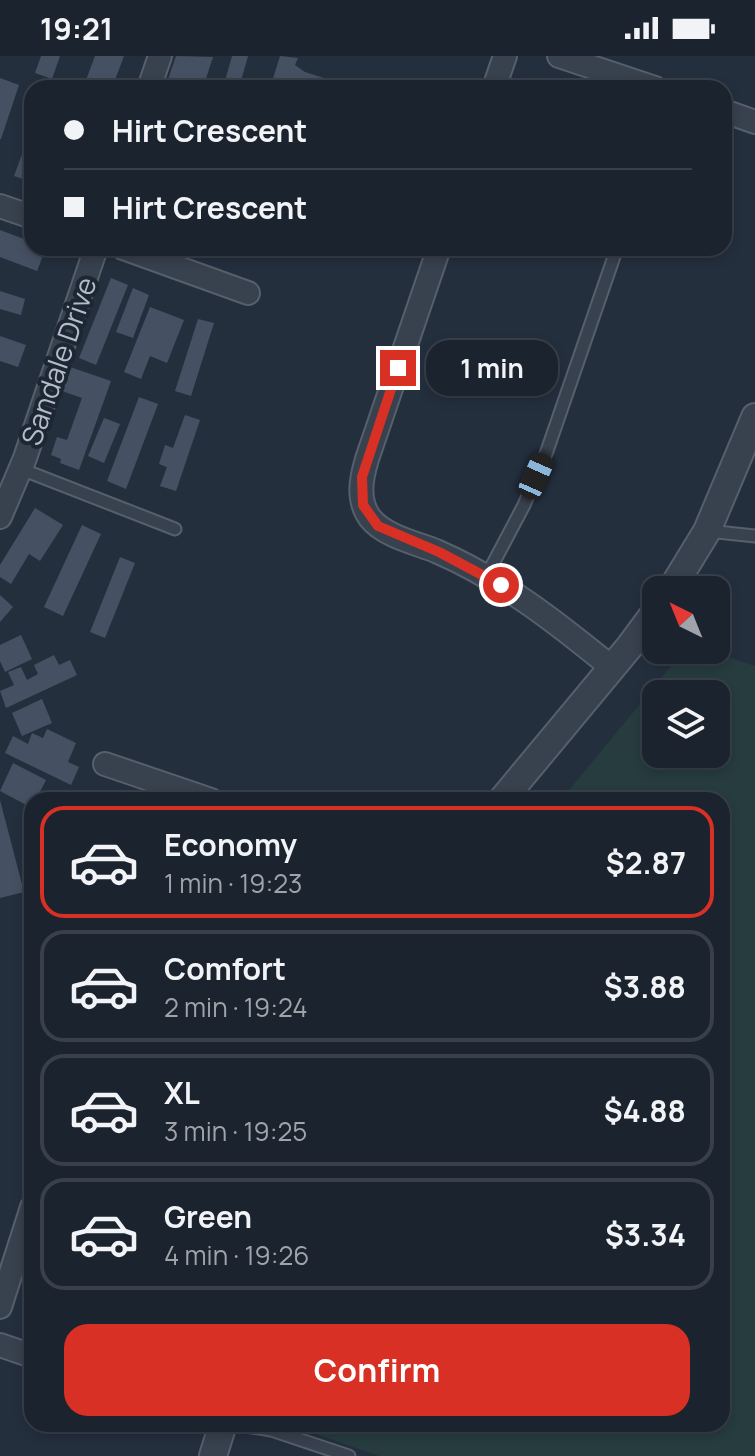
<!DOCTYPE html>
<html lang="en">
<head>
<meta charset="utf-8">
<style>
  :root { --surface:#1b232e; --page:#282f3a; --text:#f1f3f6; --muted:#a0a4aa; --line:#39404a; --accent:#d93025 }
  body { margin:0; font-family:Manrope,sans-serif; background:var(--page); color:var(--text); height:100vh; display:flex; flex-direction:column; font-size:30px; white-space:nowrap }
  * { box-sizing:border-box; margin:0 }
  p { font-size:26px; color:var(--muted) }
  .icon { flex:none; width:44px; height:44px; fill:none; stroke:currentColor; stroke-width:2; stroke-linecap:round; stroke-linejoin:round }
  .map { position:relative; flex:1; overflow:hidden }
  .details { position:absolute; left:24px; top:736px; width:706px; height:640px; display:flex; flex-direction:column; background:var(--surface); border-radius:24px; box-shadow:0 4px 12px #0003,0 0 0 2px var(--line) }
  .details>* { flex:none }
  .top-card { position:absolute; left:24px; top:24px; width:708px; height:176px; border-radius:24px; box-shadow:0 4px 12px #0003,0 0 0 2px var(--line); display:grid; align-content:center; height:176px; padding:0 40px; background:var(--surface) }
  .needle { width:52px; rotate:317deg }
  .controls { position:absolute; left:642px; top:520px; display:grid; gap:16px }
  .controls a { display:grid; place-items:center; width:88px; height:88px; border-radius:16px; background:var(--surface); box-shadow:0 4px 12px #0003,0 0 0 2px var(--line); font-size:40px }
  .end { position:absolute; width:36px; height:36px; margin:-18px; border:10px solid #d93025; background:#fff; box-shadow:0 0 0 4px #fff }
  .from { border-radius:50% }
  .bubble { position:absolute; height:56px; border-radius:24px; background:var(--surface); box-shadow:0 4px 12px #0003,0 0 0 2px var(--line); font-size:26px; font-weight:700; line-height:56px; text-align:center }
  .car { position:absolute; width:24px; height:48px; margin:-24px -12px; border-radius:10px; box-shadow:0 0 6px 2px #0007; background:linear-gradient(#222 24%,#8ab4d8 0 40%,#222 0 76%,#8ab4d8 0 86%,#222 0) }
  .top-card b { display:flex; align-items:center; gap:28px; height:76px; font-size:30px }
  .top-card b+b { border-top:2px solid var(--line) }
  .top-card i { width:20px; height:20px; background:var(--text) }
  ul { padding:14px 0 0; list-style:none }
  li { display:flex; align-items:center; gap:24px; height:112px; margin:0 16px 12px; padding:0 24px; border:4px solid var(--line); border-radius:24px }
  li div { flex:1 }
  li b { display:block; font-size:30px }
  li em { font-style:normal; font-weight:700 }
  li.on { border-color:var(--accent) }
  li>.icon { width:72px; height:72px; stroke-width:1.5 }
  .cta { display:flex; gap:16px; margin-top:auto; padding:16px 40px }
  .cta a { flex:1; height:92px; border-radius:24px; background:var(--accent); color:#fff; font-size:32px; font-weight:700; line-height:92px; text-align:center }
  .status { display:flex; justify-content:space-between; align-items:center; height:56px; padding:0 40px; background:var(--surface); direction:ltr }
  .status svg { height:22px; fill:currentColor }
  .map>svg:first-child { display:block }
  .green { fill:#263c3f; fill-rule:evenodd }
  .building { fill:#455162 }
  .lines { fill:none; stroke-linecap:round; stroke-linejoin:round }
  .service-casing { stroke:#565f6c; stroke-width:15 }
  .minor-casing { stroke:#565f6c; stroke-width:26 }
  .tertiary-casing { stroke:#565f6c; stroke-width:30 }
  .service { stroke:#38414e; stroke-width:11 }
  .minor { stroke:#38414e; stroke-width:22 }
  .tertiary { stroke:#38414e; stroke-width:26 }
  .route { stroke:#d93025; stroke-width:10 }
  .labels { text-anchor:middle; dominant-baseline:central; stroke-width:8; stroke-linejoin:round; paint-order:stroke }
  .street-label { font-size:28px; fill:#b4bcc9; stroke:#1d2633 }
</style>
</head>
<body>
<div class="status"><b>19:21</b><svg viewBox="0 0 49 12"><path d="M0 12V9h3v3zM5 12V6h3v6zM10 12V3h3v9zM15 12V0h3v12zM26 1h20v11H26zM47 4h2v5h-2z"/></svg></div>
<div class="map">
<svg width="755" height="1400" viewBox="0 0 755 1400">
  <rect width="100%" height="100%" fill="#242f3e"/>
  <path class="green" d="M684 594H707L755 610V1400H379L287 1368H722V744H561ZM656 638H716V698H656Z"/>
  <g class="building">
    <path d="M41 0H60L52 23 35 17Z"/>
    <path d="M95 0H124L112 32H83Z"/>
    <path d="M176 0 213 1 203 32H165Z"/>
    <path d="M232 0H248L239 32H223Z"/>
    <path d="M280 0 298 2 295 9 305 16 324 22 321 32H270Z"/>
    <path d="M0 22 19 29 1 83H0Z"/>
    <path d="M32 71V126L14 120Z"/>
    <path d="M0 174 32 186V192H46L37 215 0 201Z"/>
    <path d="M111 222 128 229 96 309 79 302Z"/>
    <path d="M133 232 149 239 133 282 116 276Z"/>
    <path d="M0 235 25 243 21 259 0 253Z"/>
    <path d="M150 251 184 264 167 307 150 300 141 323 124 316Z"/>
    <path d="M198 263 214 267 191 340 175 335Z"/>
    <path d="M0 280 26 289 18 311 0 305Z"/>
    <path d="M70 311 111 325 79 414 60 407 61 403 51 399 57 381 67 384 82 342 62 335Z"/>
    <path d="M139 341 158 348 126 433 107 425Z"/>
    <path d="M185 359 200 364 176 435 160 430 167 411 159 408 165 389 173 392Z"/>
    <path d="M104 362 120 368 104 407 88 400Z"/>
    <path d="M35 452 63 469 40 505 29 498 11 528 0 521V509Z"/>
    <path d="M82 469 101 478 63 560 44 551Z"/>
    <path d="M120 501 135 507 105 582 90 576Z"/>
    <path d="M0 539 13 551 0 566Z"/>
    <path d="M21 579 32 603 5 616 0 605V589Z"/>
    <path d="M54 599 59 609 70 604 77 619 6 652 0 635 14 629 8 616 21 611 27 624 38 618 34 609Z"/>
    <path d="M42 643 52 667 22 680 12 657Z"/>
    <path d="M47 673 76 687 68 706 79 711 71 729 5 697 13 680 28 688 32 677 43 682Z"/>
    <path d="M13 707 46 724 36 744H32V752L0 735Z"/>
    <path d="M0 744 24 836 0 842Z"/>
  </g>
  <g class="lines">
    <defs>
      <g id="service">
        <path d="M21 413 175 473"/>
        <path d="M708 475 755 480"/>
        <path d="M486 521 524 449 547 395 617 192"/>
        <path d="M234 1368 271 1374 349 1400"/>
      </g>
      <g id="minor">
        <path d="M559 0 655 32"/>
        <path d="M149 32 160 0"/>
        <path d="M494 32 505 0"/>
        <path d="M724 55 755 66"/>
        <path d="M0 150 32 161"/>
        <path d="M123 192 248 237"/>
        <path d="M439 192 367 403C361 423 357 444 370 462 384 480 416 487 436 495 501 523 556 566 611 611"/>
        <path d="M0 461 25 402 96 192"/>
        <path d="M105 708 211 744"/>
        <path d="M0 1251 32 1151"/>
        <path d="M0 1289 32 1300"/>
      </g>
      <g id="tertiary">
        <path d="M671 534 707 475 755 361"/>
        <path d="M502 744 630 590 656 555"/>
        <path d="M213 1400 223 1368"/>
      </g>
    </defs>
    <use href="#service" class="service-casing"/>
    <use href="#minor" class="minor-casing"/>
    <use href="#tertiary" class="tertiary-casing"/>
    <use href="#service" class="service"/>
    <use href="#minor" class="minor"/>
    <use href="#tertiary" class="tertiary"/>
  </g>
  <g class="lines">
    <path class="route" d="M398 312 362 421 363 449 378 470 439 496 501 529"/>
  </g>
  <g class="labels">
    <g class="street-label">
      <text transform="translate(58 305) rotate(-71)">Sandale Drive</text>
    </g>
  </g>
</svg>
<div class="controls">
<a><svg class="needle" viewBox="-14 -14 28 28"><path d="M0-13l5 13h-10z" fill="#e53935"/><path d="M0 13l5-13h-10z" fill="#a0a4aa"/></svg></a>
<a><svg class="icon" aria-label="layers" viewBox="0 0 24 24"><path d="M12 4l9 5-9 5-9-5zM3 14l9 5 9-5"/></svg></a>
</div>
<i class="end from" style="left:501px;top:529px"></i>
<i class="end" style="left:398px;top:312px"></i>
<div class="bubble" style="left:426px;top:284px;width:132px">1 min</div>
<i class="car" style="left:536px;top:420px;rotate:24deg"></i>
<div class="top-card">
<b><i class="from"></i>Hirt Crescent</b>
<b><i></i>Hirt Crescent</b>
</div>
<section class="details">
<ul>
<li class="on"><svg class="icon" aria-label="car" viewBox="0 0 24 24"><path d="M5 17H2v-5l4-1 3-4h7l3 4 3 1v5h-3M9 17h6M6 11h13"/><circle cx="7" cy="17" r="2"/><circle cx="17" cy="17" r="2"/></svg><div><b>Economy</b><p>1 min · 19:23</p></div><em>$2.87</em></li>
<li><svg class="icon" aria-label="car" viewBox="0 0 24 24"><path d="M5 17H2v-5l4-1 3-4h7l3 4 3 1v5h-3M9 17h6M6 11h13"/><circle cx="7" cy="17" r="2"/><circle cx="17" cy="17" r="2"/></svg><div><b>Comfort</b><p>2 min · 19:24</p></div><em>$3.88</em></li>
<li><svg class="icon" aria-label="car" viewBox="0 0 24 24"><path d="M5 17H2v-5l4-1 3-4h7l3 4 3 1v5h-3M9 17h6M6 11h13"/><circle cx="7" cy="17" r="2"/><circle cx="17" cy="17" r="2"/></svg><div><b>XL</b><p>3 min · 19:25</p></div><em>$4.88</em></li>
<li><svg class="icon" aria-label="car" viewBox="0 0 24 24"><path d="M5 17H2v-5l4-1 3-4h7l3 4 3 1v5h-3M9 17h6M6 11h13"/><circle cx="7" cy="17" r="2"/><circle cx="17" cy="17" r="2"/></svg><div><b>Green</b><p>4 min · 19:26</p></div><em>$3.34</em></li>
</ul>
<div class="cta"><a>Confirm</a></div>
</section>
</div>
</body>
</html>
